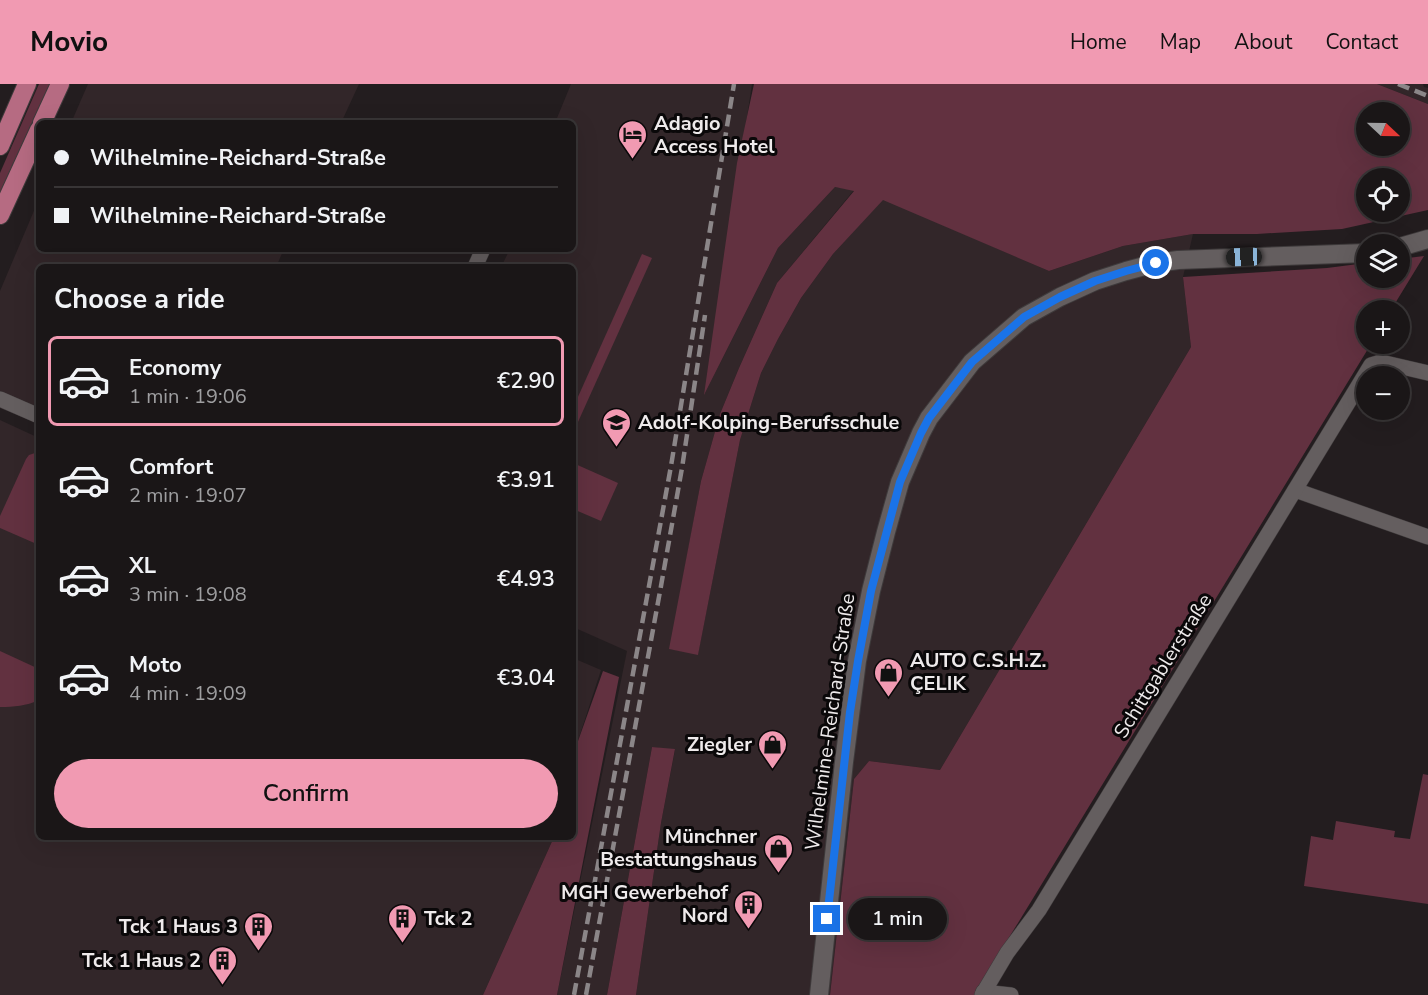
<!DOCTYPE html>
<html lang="en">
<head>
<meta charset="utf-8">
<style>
  :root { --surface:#1a1617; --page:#231f20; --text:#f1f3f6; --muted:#9f9fa1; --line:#383536; --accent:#f19ab2 }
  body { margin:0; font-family:"Nunito Sans",sans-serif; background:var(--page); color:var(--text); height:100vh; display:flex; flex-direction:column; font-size:22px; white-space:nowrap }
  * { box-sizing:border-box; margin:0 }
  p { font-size:20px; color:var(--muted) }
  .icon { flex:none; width:33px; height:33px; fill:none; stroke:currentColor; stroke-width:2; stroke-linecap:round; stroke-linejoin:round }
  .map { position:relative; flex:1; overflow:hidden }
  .sheet { position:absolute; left:36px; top:180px; width:540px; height:576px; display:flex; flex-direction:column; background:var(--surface); border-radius:9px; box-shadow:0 6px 24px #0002,0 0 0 2px var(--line) }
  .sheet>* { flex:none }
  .hud { position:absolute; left:36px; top:36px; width:540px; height:132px; border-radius:9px; box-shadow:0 6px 24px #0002,0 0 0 2px var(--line); display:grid; align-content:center; height:132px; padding:0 18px; background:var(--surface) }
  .needle { width:39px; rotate:112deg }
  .tools { position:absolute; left:1356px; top:18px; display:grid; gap:12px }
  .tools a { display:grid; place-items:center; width:54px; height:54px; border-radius:50%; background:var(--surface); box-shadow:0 6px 24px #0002,0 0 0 2px var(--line); font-size:30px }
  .end { position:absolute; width:27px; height:27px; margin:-14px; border:8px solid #1a73e8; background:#fff; box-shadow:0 0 0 3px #fff }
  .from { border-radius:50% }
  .bubble { position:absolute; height:42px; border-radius:21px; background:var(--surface); box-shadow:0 6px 24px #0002,0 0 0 2px var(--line); font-size:20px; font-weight:600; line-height:42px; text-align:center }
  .car { position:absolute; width:18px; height:36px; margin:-18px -9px; border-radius:8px; box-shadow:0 0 4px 2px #0007; background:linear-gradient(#222 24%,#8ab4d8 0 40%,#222 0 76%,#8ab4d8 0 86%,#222 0) }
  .hud b { display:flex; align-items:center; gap:21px; height:57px; font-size:22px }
  .hud b+b { border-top:2px solid var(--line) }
  .hud i { width:15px; height:15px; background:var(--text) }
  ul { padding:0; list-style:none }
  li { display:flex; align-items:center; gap:18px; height:90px; margin:0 12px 9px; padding:0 6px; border:3px solid transparent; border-radius:9px }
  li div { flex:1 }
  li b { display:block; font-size:22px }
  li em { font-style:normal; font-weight:600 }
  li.on { border-color:var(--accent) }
  li>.icon { width:54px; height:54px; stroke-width:1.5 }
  h2 { padding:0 18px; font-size:27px; line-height:72px }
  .action { display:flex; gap:12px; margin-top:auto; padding:12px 18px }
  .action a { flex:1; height:69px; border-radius:36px; background:var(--accent); color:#111; font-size:24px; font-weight:600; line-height:69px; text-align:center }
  header { display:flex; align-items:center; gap:36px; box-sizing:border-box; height:84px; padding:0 30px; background:var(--accent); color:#111 }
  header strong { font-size:28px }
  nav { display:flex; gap:33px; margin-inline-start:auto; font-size:21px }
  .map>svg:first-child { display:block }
  .built { fill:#322629 }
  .green { fill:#623140; fill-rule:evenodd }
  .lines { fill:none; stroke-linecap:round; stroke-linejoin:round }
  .minor-casing { stroke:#3e3a3b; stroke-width:16 }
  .tertiary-casing { stroke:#3e3a3b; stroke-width:20 }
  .primary-casing { stroke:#3e3a3b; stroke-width:20 }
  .minor { stroke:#645e5f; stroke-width:15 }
  .tertiary { stroke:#645e5f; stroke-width:18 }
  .primary { stroke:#b66b82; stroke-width:18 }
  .rail { stroke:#8b8688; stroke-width:4.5; stroke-dasharray:12 6; stroke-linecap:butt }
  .route { stroke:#1a73e8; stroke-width:8 }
  .labels { text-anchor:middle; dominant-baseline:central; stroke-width:6; stroke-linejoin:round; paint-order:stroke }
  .poi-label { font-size:20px; font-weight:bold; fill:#eeeaeb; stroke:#0a0809; text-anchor:end }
  .street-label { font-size:20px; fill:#eeeaeb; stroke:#0a0809 }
</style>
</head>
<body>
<header>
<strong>Movio</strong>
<nav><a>Home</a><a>Map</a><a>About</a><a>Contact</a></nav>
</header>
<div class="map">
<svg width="1428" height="911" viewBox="0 0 1428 911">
  <rect width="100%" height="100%" fill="#231d1f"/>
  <g class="built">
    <path d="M88 0H359L341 39H71Z"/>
    <path d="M571 0H752L705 309 778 164 835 103 854 106 777 199 739 284 720 330 701 397 670 565 698 570 740 356 761 289 778 255 801 214 833 170 883 115 1049 187 1123 162 1193 150 1183 193 1191 263 940 686 869 677 854 695 830 911H636L661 739 675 666 652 663 607 911H557L627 567 573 543V183H501L510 165H573V39H555Z"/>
    <path d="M1377 0H1423L1424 3 1428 4V20Z"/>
    <path d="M39 115V165H284L276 183H39V340L0 324V207Z"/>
    <path d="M0 336 39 354V753H554L483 911H0Z"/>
    <path d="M573 574 601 586 573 672Z"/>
  </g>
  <g class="green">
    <path d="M39 0H50L0 111V89Z"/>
    <path d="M754 0H1377L1428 20V126L1342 145 1257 150H1193L1123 162 1049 187 883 116 833 170 801 214 778 255 761 289 740 356 698 571 669 565 701 397 720 330 739 284 777 199 854 107 835 103 778 164 704 311 737 79ZM1366 28H1400V62H1366ZM1366 94H1400V128H1366Z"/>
    <path d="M642 170 652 174 573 349V324Z"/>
    <path d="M1424 172 1391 226H1366V260H1371L974 911H830L854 695 869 677 940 686 1191 263 1183 193 1327 184 1366 179V194H1400V175Z"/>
    <path d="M35 369H39V461L0 444V432L26 375 29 371Z"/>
    <path d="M573 379 618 399 601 437 573 425Z"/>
    <path d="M0 567 39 585V616C26 622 14 623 0 623Z"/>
    <path d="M603 587 619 593 557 911H483L554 753H573V710L577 700 573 671Z"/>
    <path d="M652 663 675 665 661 739 636 911H607Z"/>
    <path d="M1423 690 1428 691V820L1304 802 1311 752 1333 756 1336 737 1395 747 1394 753 1410 755Z"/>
  </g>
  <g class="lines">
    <defs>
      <g id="minor">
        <path d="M475 183 483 165"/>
        <path d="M0 315 39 332"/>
        <path d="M1295 406 1428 453"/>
        <path d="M983 908 1011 911"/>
        <path d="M982 911 1007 869 1039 826 1371 281 1381 278 1428 289"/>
      </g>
      <g id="tertiary">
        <path d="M1400 163 1428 155"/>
        <path d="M819 911 844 678 857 577 871 507 886 448 900 398 921 349 929 334 972 278 1024 233 1060 213 1095 197 1126 187 1156 179 1178 176 1366 169"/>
      </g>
      <g id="primary">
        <path d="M42 39 60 0"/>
        <path d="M0 62 27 0"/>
        <path d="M0 131 39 46"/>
      </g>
    </defs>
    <use href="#minor" class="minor-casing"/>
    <use href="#tertiary" class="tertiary-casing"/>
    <use href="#primary" class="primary-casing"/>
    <use href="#minor" class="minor"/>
    <use href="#tertiary" class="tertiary"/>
    <use href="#primary" class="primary"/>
    <g class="rail">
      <path d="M1398 0 1428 12"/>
      <path d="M574 911 671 382 734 0"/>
      <path d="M586 911 661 502 682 384 705 231"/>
    </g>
  </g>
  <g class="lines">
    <path class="route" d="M827 835 850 628 858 577 871 507 900 398 921 349 929 334 972 278 1024 233 1060 213 1095 197 1126 187 1156 179"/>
  </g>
  <defs>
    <symbol id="hotel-pin" viewBox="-11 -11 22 30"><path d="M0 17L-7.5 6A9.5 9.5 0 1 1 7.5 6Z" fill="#f19ab2" stroke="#0a0809"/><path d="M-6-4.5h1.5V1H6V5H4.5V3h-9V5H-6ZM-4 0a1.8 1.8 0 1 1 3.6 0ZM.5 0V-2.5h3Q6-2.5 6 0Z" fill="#111"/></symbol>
    <symbol id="school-pin" viewBox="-11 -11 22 30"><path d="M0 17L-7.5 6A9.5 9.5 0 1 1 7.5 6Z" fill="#f19ab2" stroke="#0a0809"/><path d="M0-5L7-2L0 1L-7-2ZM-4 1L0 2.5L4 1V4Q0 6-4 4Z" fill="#111"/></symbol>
    <symbol id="shop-pin" viewBox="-11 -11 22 30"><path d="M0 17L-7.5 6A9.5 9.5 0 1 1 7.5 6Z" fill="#f19ab2" stroke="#0a0809"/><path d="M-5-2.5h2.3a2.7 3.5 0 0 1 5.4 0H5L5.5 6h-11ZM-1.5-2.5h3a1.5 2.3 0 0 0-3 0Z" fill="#111"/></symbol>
    <symbol id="building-pin" viewBox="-11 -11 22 30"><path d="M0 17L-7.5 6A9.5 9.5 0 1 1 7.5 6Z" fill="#f19ab2" stroke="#0a0809"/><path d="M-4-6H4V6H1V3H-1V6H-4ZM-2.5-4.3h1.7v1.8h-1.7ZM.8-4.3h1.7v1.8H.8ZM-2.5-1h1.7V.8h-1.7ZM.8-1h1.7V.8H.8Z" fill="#111"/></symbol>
  </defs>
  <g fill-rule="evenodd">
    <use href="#hotel-pin" x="616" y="34" width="33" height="45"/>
    <use href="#school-pin" x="600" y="322" width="33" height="45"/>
    <use href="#shop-pin" x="872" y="572" width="33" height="45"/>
    <use href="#shop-pin" x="756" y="644" width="33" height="45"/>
    <use href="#shop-pin" x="762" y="748" width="33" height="45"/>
    <use href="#building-pin" x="732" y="804" width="33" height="45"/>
    <use href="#building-pin" x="386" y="818" width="33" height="45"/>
    <use href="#building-pin" x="242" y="826" width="33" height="45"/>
    <use href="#building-pin" x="206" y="860" width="33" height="45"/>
  </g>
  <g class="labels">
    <g class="poi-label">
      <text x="654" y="39" text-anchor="start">Adagio<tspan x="654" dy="23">Access Hotel</tspan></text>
      <text x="638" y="338" text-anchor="start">Adolf-Kolping-Berufsschule</text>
      <text x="910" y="576" text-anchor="start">AUTO C.S.H.Z.<tspan x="910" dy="23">ÇELIK</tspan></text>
      <text x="752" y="660">Ziegler</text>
      <text x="757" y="752">Münchner<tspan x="757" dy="23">Bestattungshaus</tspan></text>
      <text x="728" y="808">MGH Gewerbehof<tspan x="728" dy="23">Nord</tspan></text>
      <text x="424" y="834" text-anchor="start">Tck 2</text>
      <text x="238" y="842">Tck 1 Haus 3</text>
      <text x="201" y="876">Tck 1 Haus 2</text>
    </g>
    <g class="street-label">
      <text transform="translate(1163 582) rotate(-58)">Schittgablerstraße</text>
      <text transform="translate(830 638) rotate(-82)">Wilhelmine-Reichard-Straße</text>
    </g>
  </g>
</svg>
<div class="tools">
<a><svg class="needle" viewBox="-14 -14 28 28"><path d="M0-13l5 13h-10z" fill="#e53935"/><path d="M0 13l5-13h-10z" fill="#9f9fa1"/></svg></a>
<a><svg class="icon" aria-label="locate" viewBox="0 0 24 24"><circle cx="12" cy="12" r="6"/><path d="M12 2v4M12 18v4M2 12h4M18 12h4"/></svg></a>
<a><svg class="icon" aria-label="layers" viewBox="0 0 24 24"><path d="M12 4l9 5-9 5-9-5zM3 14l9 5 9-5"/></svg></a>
<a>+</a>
<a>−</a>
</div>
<i class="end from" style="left:1156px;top:179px"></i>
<i class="end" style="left:827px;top:835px"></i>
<div class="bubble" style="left:848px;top:814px;width:99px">1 min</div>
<i class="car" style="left:1244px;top:173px;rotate:268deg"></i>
<div class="hud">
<b><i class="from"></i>Wilhelmine-Reichard-Straße</b>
<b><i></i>Wilhelmine-Reichard-Straße</b>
</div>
<section class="sheet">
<h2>Choose a ride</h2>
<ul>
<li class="on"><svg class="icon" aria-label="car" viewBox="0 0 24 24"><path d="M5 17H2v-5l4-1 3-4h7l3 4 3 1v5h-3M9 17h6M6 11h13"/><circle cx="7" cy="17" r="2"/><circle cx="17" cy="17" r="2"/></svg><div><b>Economy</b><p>1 min · 19:06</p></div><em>€2.90</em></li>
<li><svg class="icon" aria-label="car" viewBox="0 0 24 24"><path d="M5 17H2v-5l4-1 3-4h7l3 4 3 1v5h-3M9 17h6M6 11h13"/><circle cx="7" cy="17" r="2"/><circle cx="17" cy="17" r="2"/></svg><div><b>Comfort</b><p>2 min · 19:07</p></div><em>€3.91</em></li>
<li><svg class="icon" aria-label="car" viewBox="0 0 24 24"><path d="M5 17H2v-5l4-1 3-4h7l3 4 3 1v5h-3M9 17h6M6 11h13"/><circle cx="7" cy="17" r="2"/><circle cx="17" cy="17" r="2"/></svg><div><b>XL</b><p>3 min · 19:08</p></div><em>€4.93</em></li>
<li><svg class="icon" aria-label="car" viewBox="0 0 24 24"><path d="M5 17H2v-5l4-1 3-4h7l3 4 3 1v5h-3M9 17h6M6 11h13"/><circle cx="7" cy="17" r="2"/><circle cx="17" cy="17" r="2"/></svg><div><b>Moto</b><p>4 min · 19:09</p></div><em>€3.04</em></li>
</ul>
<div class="action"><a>Confirm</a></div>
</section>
</div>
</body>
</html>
